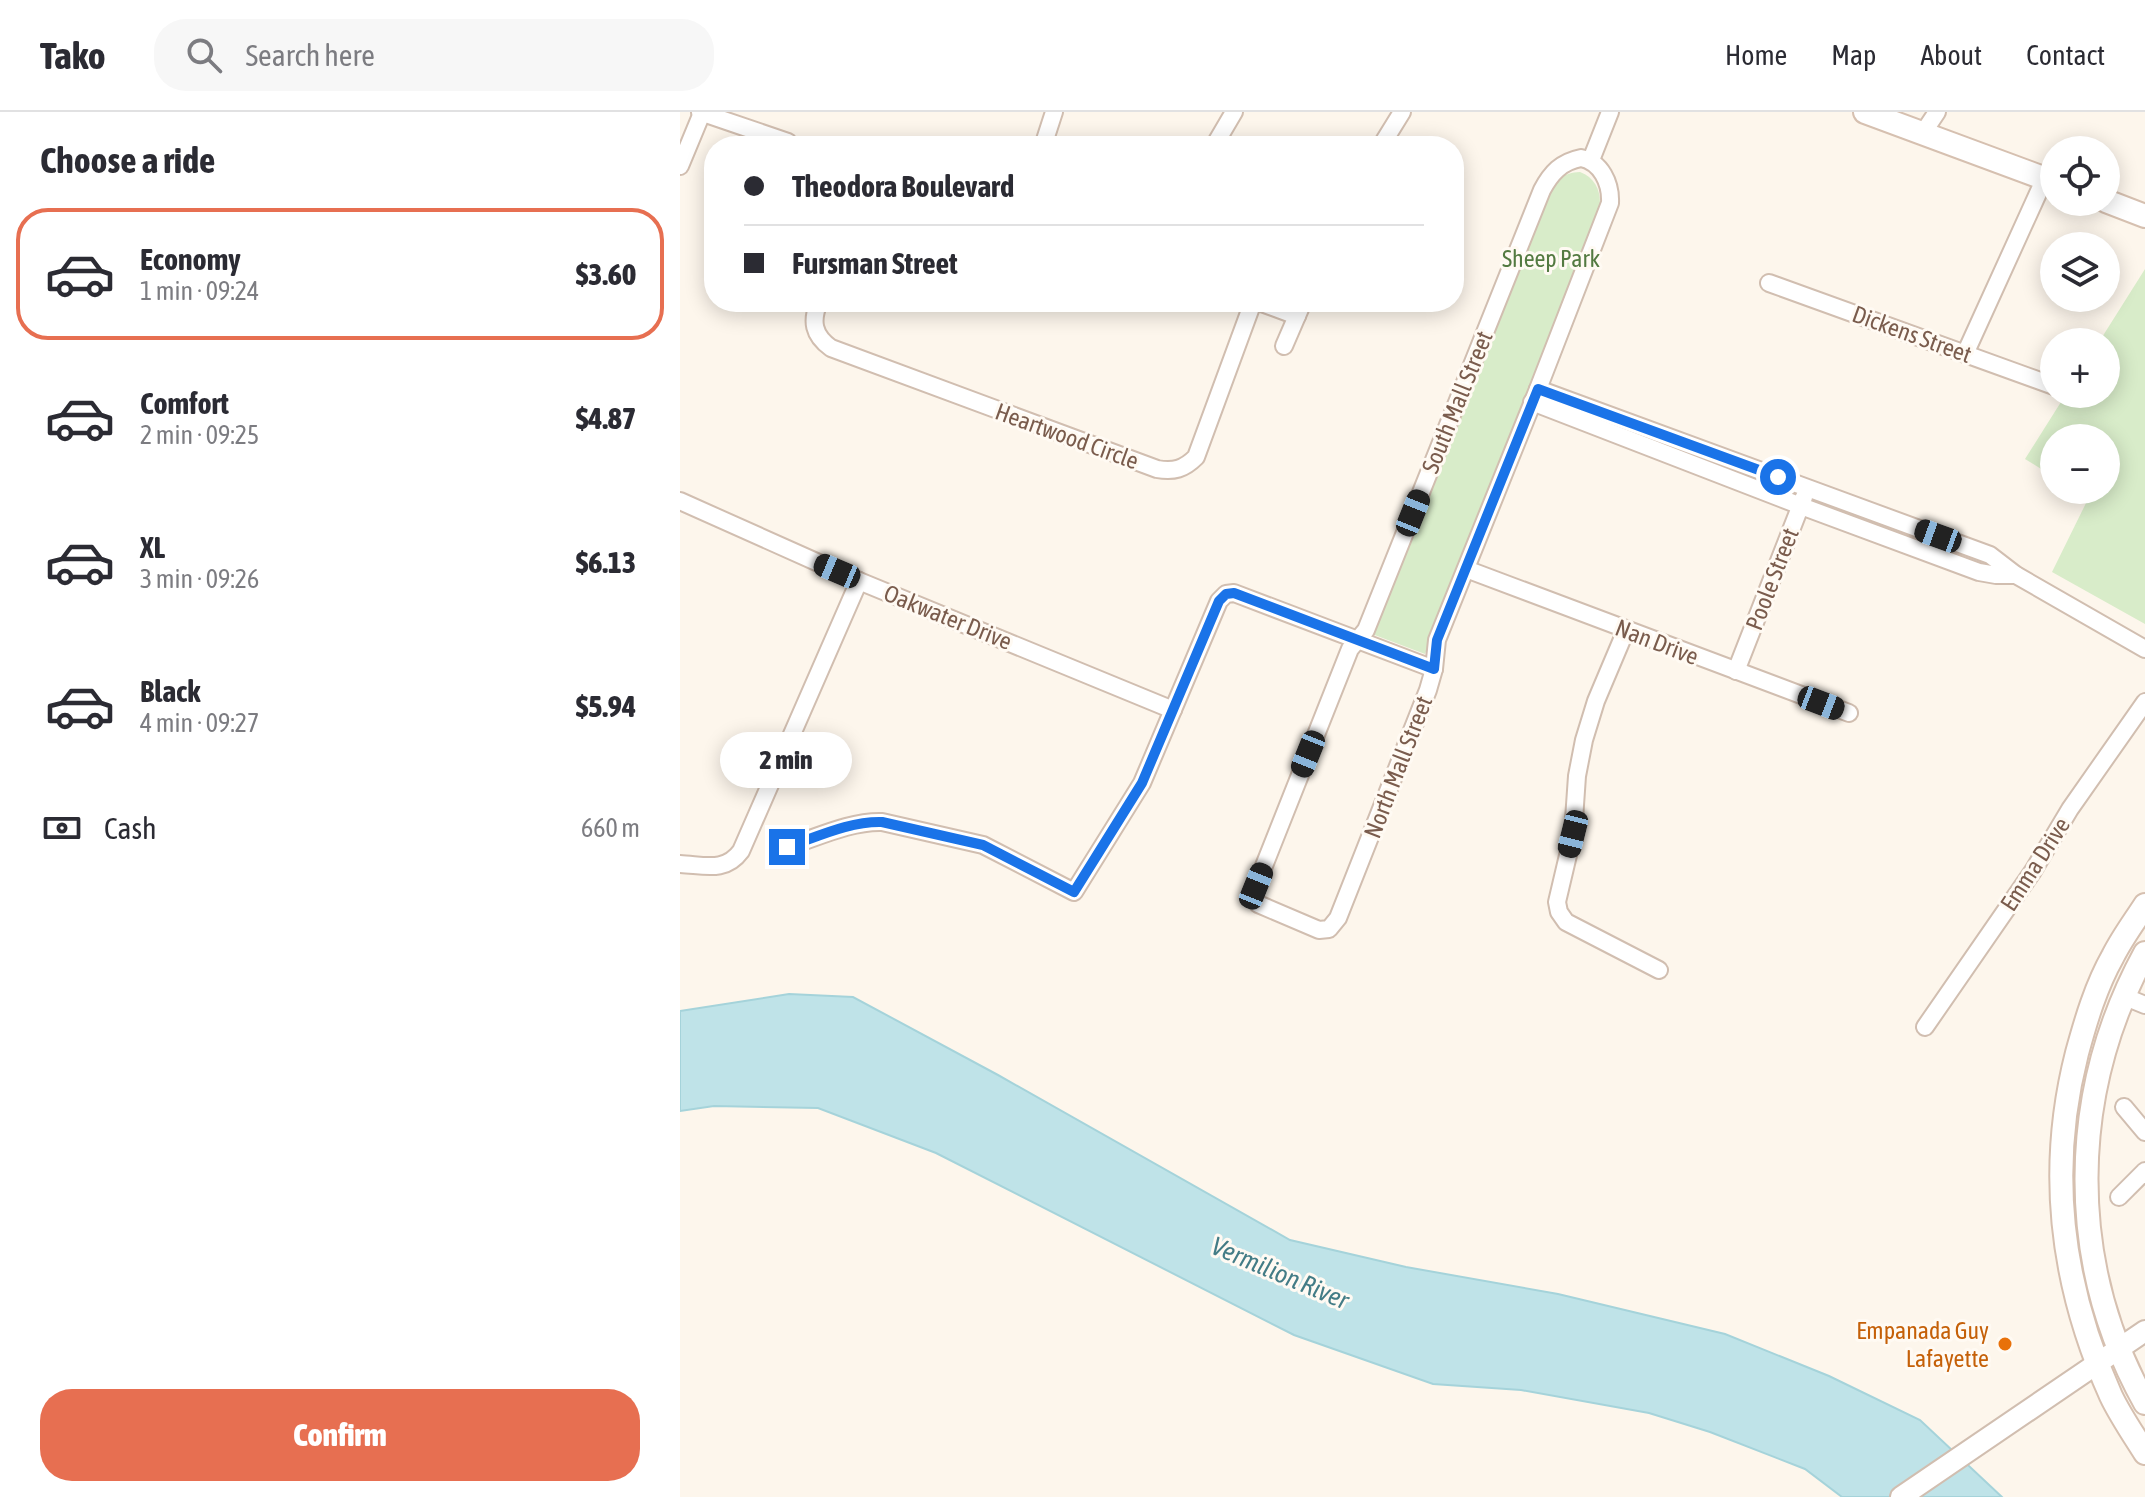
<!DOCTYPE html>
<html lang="en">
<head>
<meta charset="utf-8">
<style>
  :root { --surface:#fff; --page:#f7f7f7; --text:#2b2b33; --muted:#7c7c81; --line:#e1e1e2; --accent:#e76f51 }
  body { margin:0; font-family:"Asap Condensed",sans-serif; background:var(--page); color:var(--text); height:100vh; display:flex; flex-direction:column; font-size:30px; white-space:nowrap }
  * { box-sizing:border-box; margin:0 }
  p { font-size:26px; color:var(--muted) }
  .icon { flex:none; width:44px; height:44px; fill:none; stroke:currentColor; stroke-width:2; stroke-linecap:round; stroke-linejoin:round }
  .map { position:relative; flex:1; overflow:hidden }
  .details { display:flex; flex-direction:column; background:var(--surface); width:680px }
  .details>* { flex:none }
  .hud { position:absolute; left:24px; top:24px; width:760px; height:176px; border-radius:32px; box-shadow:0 4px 20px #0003; display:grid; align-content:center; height:176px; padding:0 40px; background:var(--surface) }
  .fabs { position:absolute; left:1360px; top:24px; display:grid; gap:16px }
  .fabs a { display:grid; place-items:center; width:80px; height:80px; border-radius:50%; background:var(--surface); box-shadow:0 4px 20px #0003; font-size:40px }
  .end { position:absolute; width:36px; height:36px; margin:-18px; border:10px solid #1a73e8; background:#fff; box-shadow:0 0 0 4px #fff }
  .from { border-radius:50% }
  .bubble { position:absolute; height:56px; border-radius:28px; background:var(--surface); box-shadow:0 4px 20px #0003; font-size:26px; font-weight:800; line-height:56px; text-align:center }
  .car { position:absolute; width:24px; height:48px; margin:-24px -12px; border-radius:10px; box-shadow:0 0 6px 2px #0007; background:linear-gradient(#222 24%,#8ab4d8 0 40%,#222 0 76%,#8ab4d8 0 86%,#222 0) }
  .hud b { display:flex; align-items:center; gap:28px; height:76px; font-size:30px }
  .hud b+b { border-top:2px solid var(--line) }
  .hud i { width:20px; height:20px; background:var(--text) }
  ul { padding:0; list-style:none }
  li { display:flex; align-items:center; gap:24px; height:132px; margin:0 16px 12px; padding:0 24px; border:4px solid transparent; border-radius:32px }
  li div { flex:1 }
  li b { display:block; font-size:30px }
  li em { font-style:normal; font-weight:800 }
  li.selected { border-color:var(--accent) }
  li>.icon { width:72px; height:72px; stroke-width:1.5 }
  h2 { padding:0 40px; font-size:36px; line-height:96px }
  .pay { display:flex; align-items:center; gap:20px; height:88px; padding:0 40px; font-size:30px }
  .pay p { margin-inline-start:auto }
  .cta { display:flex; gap:16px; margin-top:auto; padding:16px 40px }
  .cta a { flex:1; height:92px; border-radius:32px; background:var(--accent); color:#fff; font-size:32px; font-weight:800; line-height:92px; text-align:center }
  header { display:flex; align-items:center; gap:48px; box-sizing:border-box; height:112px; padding:0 40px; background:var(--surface); border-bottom:2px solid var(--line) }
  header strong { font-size:38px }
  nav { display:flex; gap:44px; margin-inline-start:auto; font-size:28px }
  .search { width:560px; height:72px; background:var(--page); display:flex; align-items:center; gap:20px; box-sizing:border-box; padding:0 28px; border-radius:32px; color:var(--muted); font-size:30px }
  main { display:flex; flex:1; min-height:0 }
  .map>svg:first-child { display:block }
  .green { fill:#d8ecc9 }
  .water { fill:#bfe3e8; stroke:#a5d3da; stroke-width:2 }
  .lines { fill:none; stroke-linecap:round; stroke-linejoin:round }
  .minor-casing { stroke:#d1beb0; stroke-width:20 }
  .tertiary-casing { stroke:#d1beb0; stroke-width:24 }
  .secondary-casing { stroke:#d6c0b0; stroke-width:26 }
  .minor { stroke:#fff; stroke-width:16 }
  .tertiary { stroke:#fff; stroke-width:20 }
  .secondary { stroke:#fff; stroke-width:22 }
  .route { stroke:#1a73e8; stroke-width:10 }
  .food-dot { fill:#e8710a; stroke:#fffaf3; stroke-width:3 }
  .labels { text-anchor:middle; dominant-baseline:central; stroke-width:6; stroke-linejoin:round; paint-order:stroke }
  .park-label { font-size:24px; fill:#537a41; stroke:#fffaf3 }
  .street-label { font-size:24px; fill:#7a5c4d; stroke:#fffaf3 }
  .food-label { font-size:24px; fill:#c56008; stroke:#fffaf3; text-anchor:end }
  .water-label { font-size:26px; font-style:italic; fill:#437c86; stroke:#fffaf3 }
</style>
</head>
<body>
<header>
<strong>Tako</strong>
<div class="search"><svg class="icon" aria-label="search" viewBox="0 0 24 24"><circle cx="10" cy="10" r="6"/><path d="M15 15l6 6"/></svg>Search here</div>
<nav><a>Home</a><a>Map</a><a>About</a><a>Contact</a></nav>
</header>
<main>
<section class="details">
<h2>Choose a ride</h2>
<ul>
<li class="selected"><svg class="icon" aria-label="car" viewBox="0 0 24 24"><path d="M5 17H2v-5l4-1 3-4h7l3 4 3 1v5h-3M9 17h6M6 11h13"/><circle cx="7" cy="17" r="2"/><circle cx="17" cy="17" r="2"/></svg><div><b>Economy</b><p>1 min · 09:24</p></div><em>$3.60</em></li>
<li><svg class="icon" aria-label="car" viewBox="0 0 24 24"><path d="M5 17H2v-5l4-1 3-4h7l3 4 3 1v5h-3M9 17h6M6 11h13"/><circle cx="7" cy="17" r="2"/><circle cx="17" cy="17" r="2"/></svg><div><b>Comfort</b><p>2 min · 09:25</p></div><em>$4.87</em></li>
<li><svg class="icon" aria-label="car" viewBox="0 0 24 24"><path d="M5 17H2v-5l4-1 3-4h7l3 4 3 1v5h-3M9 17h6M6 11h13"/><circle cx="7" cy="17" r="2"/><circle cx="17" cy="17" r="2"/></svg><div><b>XL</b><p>3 min · 09:26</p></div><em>$6.13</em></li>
<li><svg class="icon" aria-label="car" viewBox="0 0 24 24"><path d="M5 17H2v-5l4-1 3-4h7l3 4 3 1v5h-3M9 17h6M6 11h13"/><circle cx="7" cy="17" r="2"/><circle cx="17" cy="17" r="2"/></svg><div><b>Black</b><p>4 min · 09:27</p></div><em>$5.94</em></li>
</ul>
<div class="pay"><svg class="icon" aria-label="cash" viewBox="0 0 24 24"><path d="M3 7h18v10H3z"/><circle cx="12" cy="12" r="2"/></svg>Cash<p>660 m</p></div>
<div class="cta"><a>Confirm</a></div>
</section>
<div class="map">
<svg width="1465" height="1385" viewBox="0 0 1465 1385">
  <rect width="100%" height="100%" fill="#fdf6ec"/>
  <g class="green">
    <path d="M900 60C919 67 923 86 918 105L745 542 692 522 867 79C877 67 883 61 900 60Z"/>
    <path d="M1465 157V512L1372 460 1408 387 1394 378H1426V326H1374V365L1345 347 1386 282H1426V230H1419Z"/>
  </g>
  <path class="water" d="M109 882 173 885 318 963 610 1128 726 1155 878 1182 1045 1222 1149 1264 1240 1308 1322 1385H1162L1125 1357 1030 1320 969 1301 841 1278 753 1272 614 1223 256 1041 138 996 34 994 0 999V899Z"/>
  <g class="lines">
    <defs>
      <g id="minor">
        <path d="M20 0 108 30"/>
        <path d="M1243 21 1257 0"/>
        <path d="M363 34 374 0"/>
        <path d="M534 34 554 0"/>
        <path d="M701 34 722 0"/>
        <path d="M901 46C921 50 931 71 930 91L858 277 757 528 754 557 748 578 658 806 649 817 639 818 578 792 574 784 576 774 670 537 686 518 862 78C871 61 881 50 901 46Z"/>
        <path d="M911 48 930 0"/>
        <path d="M0 54 22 1"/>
        <path d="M1089 171 1374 274"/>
        <path d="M139 190C131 209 133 223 151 236L477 357C494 360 504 357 516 345L573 190"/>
        <path d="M579 190 617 204"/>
        <path d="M604 234 623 190"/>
        <path d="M1285 242 1365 66"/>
        <path d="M858 277 1310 443 1336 463 1465 537"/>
        <path d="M852 290 1121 394 1299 460 1316 463H1336"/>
        <path d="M0 389 179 469 493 598"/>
        <path d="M786 457 1169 601"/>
        <path d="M946 518 916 589 904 628 897 664 893 722 877 790 879 800 886 810 979 858"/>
        <path d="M1056 559 1124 385"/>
        <path d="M107 735C136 726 170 709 202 710L303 733 394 780 462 671 539 489 546 482 554 481 754 557"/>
        <path d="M0 752C24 753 45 761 61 739L179 469"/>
        <path d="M1443 884 1465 893"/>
        <path d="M1245 915 1353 759 1390 697 1465 590"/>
        <path d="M1444 995 1465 1020"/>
        <path d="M1439 1085 1465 1059"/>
      </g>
      <path id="tertiary" d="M1221 1385 1465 1219"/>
      <g id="secondary">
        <path d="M1185 0 1374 70"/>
        <path d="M1426 89 1465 104"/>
        <path d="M1465 793C1454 810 1442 826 1433 844 1416 874 1406 908 1397 941 1367 1058 1381 1173 1431 1284 1440 1303 1453 1322 1465 1341"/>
        <path d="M1465 841C1388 982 1386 1150 1465 1291"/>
      </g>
    </defs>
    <use href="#minor" class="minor-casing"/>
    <use href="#tertiary" class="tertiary-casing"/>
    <use href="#secondary" class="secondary-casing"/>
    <use href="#minor" class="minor"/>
    <use href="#tertiary" class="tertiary"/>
    <use href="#secondary" class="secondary"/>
  </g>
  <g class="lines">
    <path class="route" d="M107 735C137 725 170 709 202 710L303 733 394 780 462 671 539 489 546 482 554 481 754 557 757 528 858 277 1098 365"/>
  </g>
  <circle class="food-dot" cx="1325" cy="1232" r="8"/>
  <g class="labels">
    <g class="park-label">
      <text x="871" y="146">Sheep Park</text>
    </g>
    <g class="street-label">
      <text transform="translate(1232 222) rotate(20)">Dickens Street</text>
      <text transform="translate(777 290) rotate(-68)">South Mall Street</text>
      <text transform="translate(387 324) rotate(20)">Heartwood Circle</text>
      <text transform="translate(1092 467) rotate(-69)">Poole Street</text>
      <text transform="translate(268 505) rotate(22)">Oakwater Drive</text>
      <text transform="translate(977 530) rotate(21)">Nan Drive</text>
      <text transform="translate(718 655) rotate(-69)">North Mall Street</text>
      <text transform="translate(1355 752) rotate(-57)">Emma Drive</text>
    </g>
    <g class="food-label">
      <text x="1309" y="1218">Empanada Guy<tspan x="1309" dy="28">Lafayette</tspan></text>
    </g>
    <g class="water-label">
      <text transform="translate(600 1161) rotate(23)">Vermilion River</text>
    </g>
  </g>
</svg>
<div class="fabs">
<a><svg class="icon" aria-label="locate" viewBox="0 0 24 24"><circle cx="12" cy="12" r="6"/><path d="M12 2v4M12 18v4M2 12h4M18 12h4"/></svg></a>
<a><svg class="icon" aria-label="layers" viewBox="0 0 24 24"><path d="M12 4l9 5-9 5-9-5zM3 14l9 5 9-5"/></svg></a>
<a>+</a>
<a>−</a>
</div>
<i class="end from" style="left:1098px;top:365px"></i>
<i class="end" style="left:107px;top:735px"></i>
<div class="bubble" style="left:40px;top:620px;width:132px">2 min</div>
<i class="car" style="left:733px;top:401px;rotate:22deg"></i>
<i class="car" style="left:1258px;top:424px;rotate:290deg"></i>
<i class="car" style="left:157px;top:459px;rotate:293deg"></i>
<i class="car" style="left:1141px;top:591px;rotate:111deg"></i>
<i class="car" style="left:628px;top:642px;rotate:202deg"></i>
<i class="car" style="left:893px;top:722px;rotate:194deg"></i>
<i class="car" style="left:576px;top:774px;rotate:22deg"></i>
<div class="hud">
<b><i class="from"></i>Theodora Boulevard</b>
<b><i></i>Fursman Street</b>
</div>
</div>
</main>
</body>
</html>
